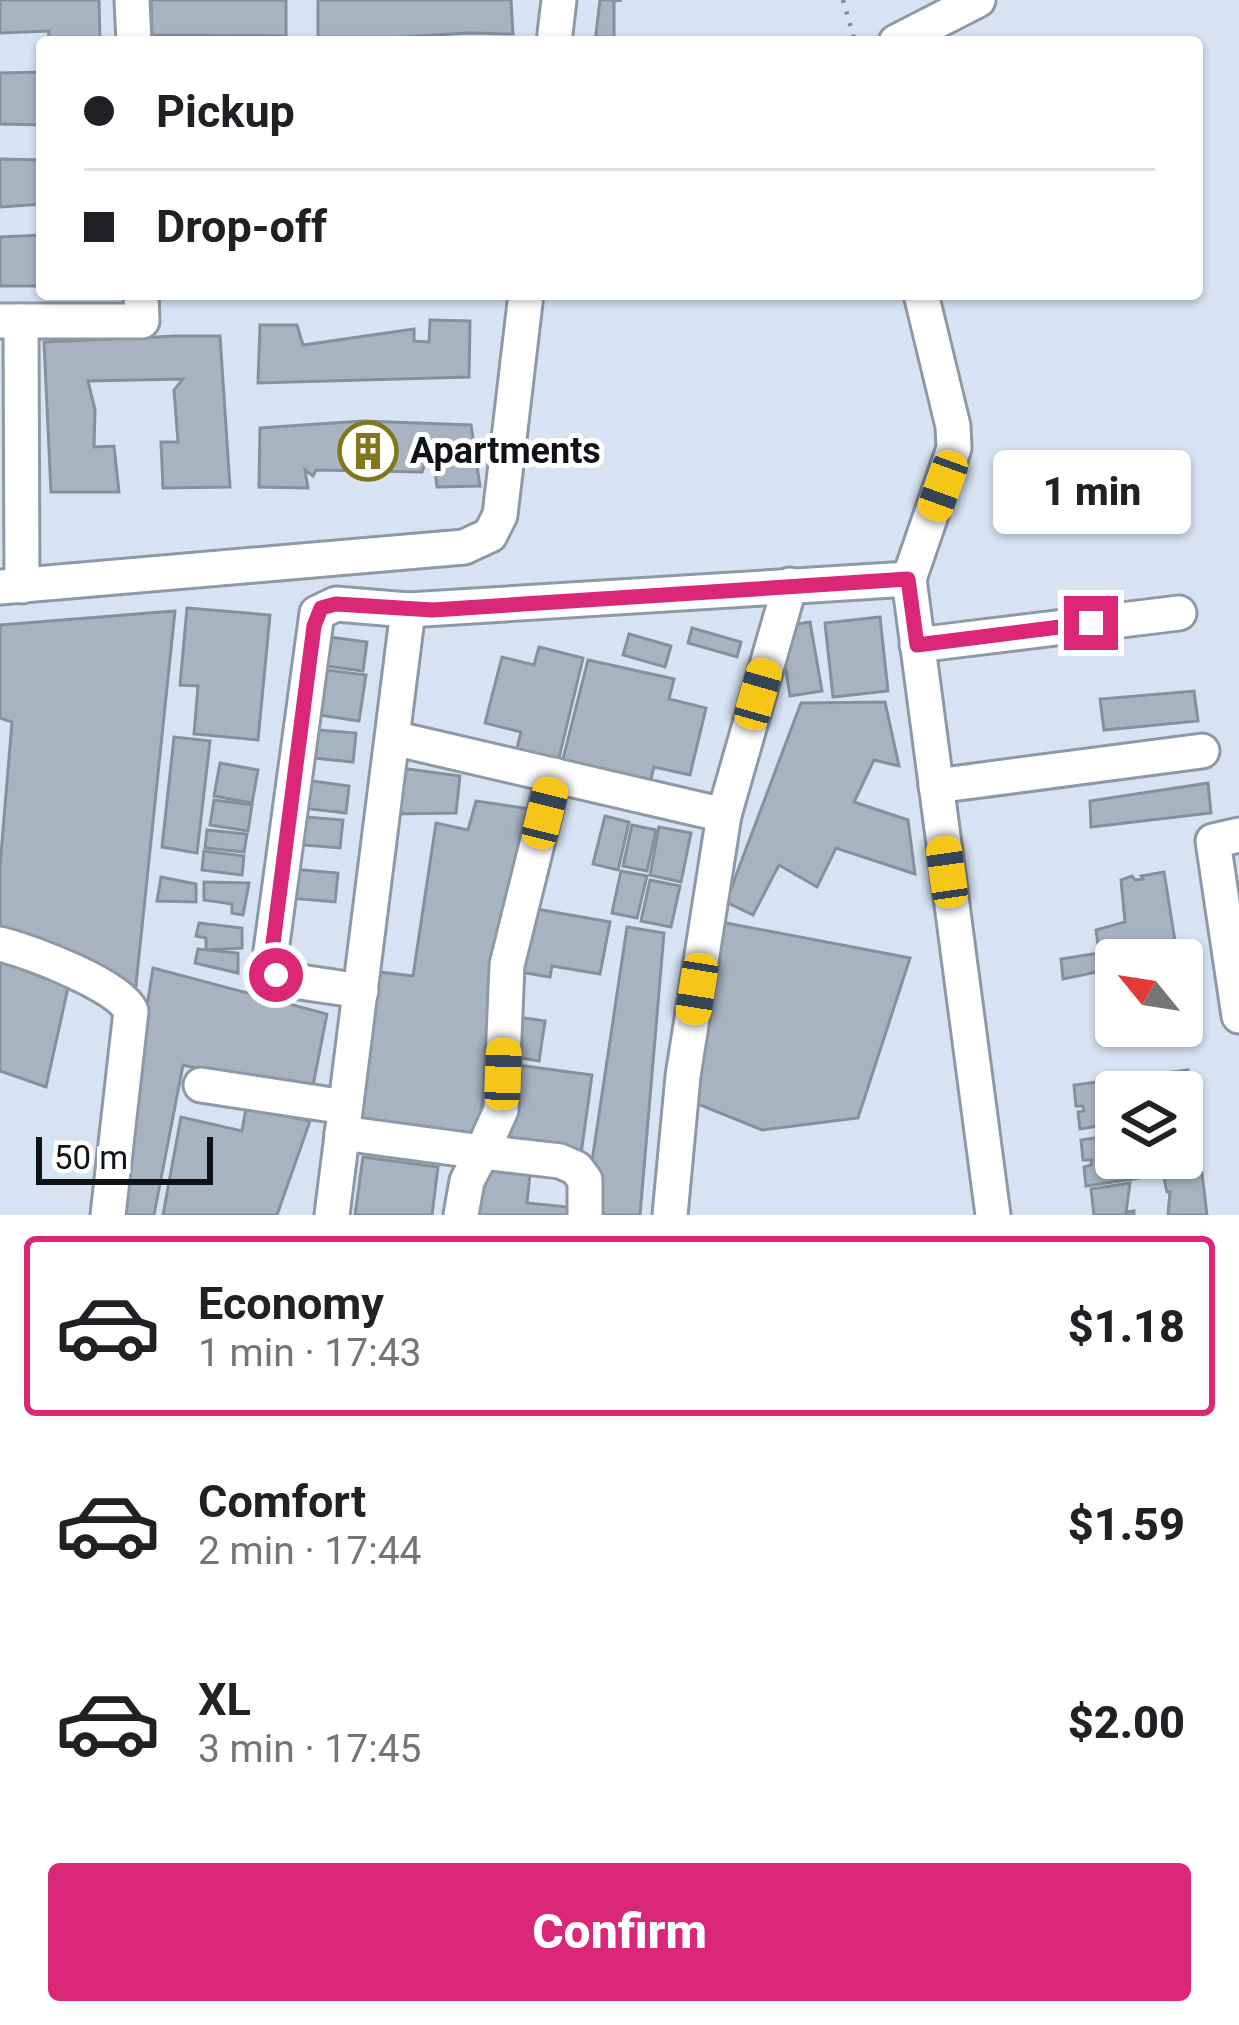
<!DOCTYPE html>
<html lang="en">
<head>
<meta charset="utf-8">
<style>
  :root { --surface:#fff; --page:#f2f2f2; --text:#202124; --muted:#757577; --line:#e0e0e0; --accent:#db2777 }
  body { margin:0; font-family:Roboto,sans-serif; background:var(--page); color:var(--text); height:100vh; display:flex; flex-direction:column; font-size:45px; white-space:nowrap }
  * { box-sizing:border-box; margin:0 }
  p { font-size:39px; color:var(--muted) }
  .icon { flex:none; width:66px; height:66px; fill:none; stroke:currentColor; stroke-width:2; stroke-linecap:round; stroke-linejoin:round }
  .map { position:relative; height:1215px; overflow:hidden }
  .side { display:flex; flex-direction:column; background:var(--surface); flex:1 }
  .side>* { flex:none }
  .top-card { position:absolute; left:36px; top:36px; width:1167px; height:264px; border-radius:12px; box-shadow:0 3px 9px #0004; display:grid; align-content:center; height:264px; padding:0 48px; background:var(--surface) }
  .needle { width:78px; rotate:300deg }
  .buttons { position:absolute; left:1095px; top:939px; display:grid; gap:24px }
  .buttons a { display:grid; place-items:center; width:108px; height:108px; border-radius:12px; background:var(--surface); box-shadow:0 3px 9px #0004; font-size:60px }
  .scale { position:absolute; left:36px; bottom:30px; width:177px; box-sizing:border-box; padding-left:12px; border:6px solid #0f1318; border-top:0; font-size:33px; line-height:42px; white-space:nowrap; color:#0f1318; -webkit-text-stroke:9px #fff; paint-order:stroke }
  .end { position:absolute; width:54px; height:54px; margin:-27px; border:15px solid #db2777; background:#fff; box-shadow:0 0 0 6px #fff }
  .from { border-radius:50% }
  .bubble { position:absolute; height:84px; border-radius:12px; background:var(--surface); box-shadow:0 3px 9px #0004; font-size:39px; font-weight:800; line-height:84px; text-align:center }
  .car { position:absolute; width:36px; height:72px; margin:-36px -18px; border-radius:15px; box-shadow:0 0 9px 3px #0007; background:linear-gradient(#f5c518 24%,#345 0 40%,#f5c518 0 76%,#345 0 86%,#f5c518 0) }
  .top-card b { display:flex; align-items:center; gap:42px; height:114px; font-size:45px }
  .top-card b+b { border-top:3px solid var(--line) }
  .top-card i { width:30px; height:30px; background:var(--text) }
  ul { padding:21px 0 0; list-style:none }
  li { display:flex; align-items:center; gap:36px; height:180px; margin:0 24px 18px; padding:0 24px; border:6px solid transparent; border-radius:12px }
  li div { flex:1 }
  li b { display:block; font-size:45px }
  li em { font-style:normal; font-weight:800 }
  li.on { border-color:var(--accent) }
  li>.icon { width:108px; height:108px; stroke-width:1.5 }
  .button { display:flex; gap:24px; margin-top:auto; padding:24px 48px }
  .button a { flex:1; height:138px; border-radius:12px; background:var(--accent); color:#fff; font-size:48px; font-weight:800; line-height:138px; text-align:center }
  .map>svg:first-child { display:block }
  .building { fill:#a8b3c2; stroke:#85909d; stroke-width:3 }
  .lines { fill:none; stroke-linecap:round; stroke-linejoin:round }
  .minor-casing { stroke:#8e99a7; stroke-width:39 }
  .path { stroke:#818a95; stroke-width:4.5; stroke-dasharray:3 9; stroke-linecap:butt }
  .minor { stroke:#fff; stroke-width:33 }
  .route { stroke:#db2777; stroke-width:15 }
  .labels { text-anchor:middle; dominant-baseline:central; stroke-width:10; stroke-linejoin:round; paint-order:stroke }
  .poi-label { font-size:36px; font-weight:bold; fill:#0f1318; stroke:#fff; text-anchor:start }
</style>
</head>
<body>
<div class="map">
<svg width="1239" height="1215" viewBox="0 0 1239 1215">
  <rect width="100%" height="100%" fill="#d7e3f2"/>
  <g class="building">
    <path d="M0 0H99L100 42H48L49 31 0 33Z"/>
    <path d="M151 0H286V36L152 35Z"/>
    <path d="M318 0H511L513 34 469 33 318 42Z"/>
    <path d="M600 0H622L614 1V42H595Z"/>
    <path d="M42 72V125L0 124V73Z"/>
    <path d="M0 159 42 160V204L0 207Z"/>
    <path d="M42 235V286H0V237Z"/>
    <path d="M430 320 470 321 469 377 258 383 260 325H297L303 345 414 329V341L429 342Z"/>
    <path d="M177 336H220L230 487 163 488 161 442H178L174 390 183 379 88 381 95 410 94 447 114 446 119 492H51L44 342Z"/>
    <path d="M363 421 471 425 480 486 437 487 434 463 426 462 422 472 316 470 313 476 305 470 308 488 259 487 260 428Z"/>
    <path d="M187 608 270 615 258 740 194 734 198 686 180 685Z"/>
    <path d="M175 611 135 994 0 933V866L12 722 0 718V625Z"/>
    <path d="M880 617 888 691 833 697 825 623Z"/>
    <path d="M810 622 822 691 790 696 779 627Z"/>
    <path d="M692 628 741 642 737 657 688 643Z"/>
    <path d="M629 634 671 646 665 667 623 655Z"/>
    <path d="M322 636 367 642 363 671 318 665Z"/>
    <path d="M539 647 583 658 558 762 516 752 521 732 485 723 502 657 534 665Z"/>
    <path d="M588 660 674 679 669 699 706 708 690 775 654 767 649 786 562 763Z"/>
    <path d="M319 669 366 675 359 721 313 714Z"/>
    <path d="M1194 691 1198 721 1104 730 1100 699Z"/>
    <path d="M885 702 899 766 874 760 854 802 908 820 915 874 836 848 817 887 779 865 753 915 726 902 801 703Z"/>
    <path d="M306 729 356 733 353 762 303 757Z"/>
    <path d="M174 737 210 741 197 853 162 847Z"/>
    <path d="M220 763 258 770 252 803 214 796Z"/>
    <path d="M401 768 460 776 456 813 393 814Z"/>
    <path d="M305 780 349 786 346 813 302 808Z"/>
    <path d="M1208 783 1211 813 1091 827 1090 801Z"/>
    <path d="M214 800 252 805 248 831 210 825Z"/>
    <path d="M476 801 530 809 476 1141 350 1127 371 971 413 976 436 823 468 830Z"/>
    <path d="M294 816 343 820 340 848 291 844Z"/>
    <path d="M605 816 629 822 618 870 593 864Z"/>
    <path d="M632 825 656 830 647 871 623 866Z"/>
    <path d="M659 827 691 833 681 882 650 875Z"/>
    <path d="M207 830 247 834 244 852 205 848Z"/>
    <path d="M204 851 244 856 242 875 202 870Z"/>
    <path d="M292 869 338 873 335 902 289 898Z"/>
    <path d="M621 871 647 876 637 918 612 913Z"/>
    <path d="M1164 872 1178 960H1116V968L1063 979 1061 959 1099 953 1096 930 1125 922 1121 880 1132 876 1135 880 1143 879 1141 876Z"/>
    <path d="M161 877 196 884V902L157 901Z"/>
    <path d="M650 880 680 886 671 927 641 921Z"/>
    <path d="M204 882 249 883 243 915 232 913V904L204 900Z"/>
    <path d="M525 907 610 922 600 974 552 966 550 977 514 971Z"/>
    <path d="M716 921 910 958 858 1118 762 1130 688 1100Z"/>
    <path d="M199 923 242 928V948L206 950V938L196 936Z"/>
    <path d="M627 927 664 933 640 1215H584Z"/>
    <path d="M198 949 238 953V973L195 963Z"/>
    <path d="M0 961 69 983 46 1087 0 1071Z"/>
    <path d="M153 968 327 1014 311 1096 183 1065 154 1215H114Z"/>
    <path d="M518 1017 545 1021 539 1061 511 1056Z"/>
    <path d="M510 1064 592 1075 581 1154 499 1143Z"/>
    <path d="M1188 1070 1191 1090 1184 1092 1185 1096H1192V1114L1182 1115V1092H1116V1158H1182V1128L1195 1127 1198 1144 1192 1147 1193 1153 1197 1152 1199 1169 1086 1186 1084 1167 1091 1165 1092 1160H1083L1081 1140 1115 1135 1116 1123 1080 1129 1078 1112 1084 1111 1083 1106H1076L1074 1085Z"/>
    <path d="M246 1108 310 1121 277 1215H163L181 1117 242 1131Z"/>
    <path d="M363 1157 438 1167 432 1215H355Z"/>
    <path d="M487 1170 530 1174 527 1203 568 1207 567 1215H478Z"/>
    <path d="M1202 1173 1207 1215H1168L1170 1192H1167L1164 1178Z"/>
    <path d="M1130 1183 1126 1212 1134 1211V1215H1094L1091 1189Z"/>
  </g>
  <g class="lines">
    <defs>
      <g id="minor">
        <path d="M132 0 134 42"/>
        <path d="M554 42 559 0"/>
        <path d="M896 42 978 0"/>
        <path d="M921 294 953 426 954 448 909 579 993 1215"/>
        <path d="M2 321H142L141 294"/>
        <path d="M21 321 22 586"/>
        <path d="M0 587 464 547 490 535 500 515 526 294"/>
        <path d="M917 645 1179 613"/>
        <path d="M393 738 724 815"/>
        <path d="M554 775 507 965 501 1110 482 1152 560 1161 576 1168 585 1180V1215"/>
        <path d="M936 786 1202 751"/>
        <path d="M1239 835 1213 841 1239 1016"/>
        <path d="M0 944C30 952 118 984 131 1011L108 1215"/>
        <path d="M361 991 280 979 273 968 271 951 317 613 336 604 408 610"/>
        <path d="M201 1085 345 1107"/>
        <path d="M342 1133 482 1152 467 1181 461 1215"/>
        <path d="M332 1215 408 610 909 579"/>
        <path d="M670 1215 683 1076 724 815 790 585"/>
      </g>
    </defs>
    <use href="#minor" class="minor-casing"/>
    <path class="path" d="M843 0 855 42"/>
    <use href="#minor" class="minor"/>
  </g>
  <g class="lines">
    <path class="route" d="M276 975 272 951 314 626 321 608 336 604 433 610 908 579 917 645 1091 623"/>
  </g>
  <defs>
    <symbol id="building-ring" viewBox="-11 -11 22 22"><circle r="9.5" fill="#fff" stroke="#82761a" stroke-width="1.5"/><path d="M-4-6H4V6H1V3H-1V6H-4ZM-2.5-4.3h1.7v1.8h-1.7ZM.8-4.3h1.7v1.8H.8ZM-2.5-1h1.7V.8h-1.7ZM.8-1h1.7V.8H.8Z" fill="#82761a"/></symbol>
  </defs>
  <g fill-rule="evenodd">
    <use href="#building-ring" x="335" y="418" width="66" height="66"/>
  </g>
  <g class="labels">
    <g class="poi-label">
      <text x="410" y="451">Apartments</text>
    </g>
  </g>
</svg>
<div class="buttons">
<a><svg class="needle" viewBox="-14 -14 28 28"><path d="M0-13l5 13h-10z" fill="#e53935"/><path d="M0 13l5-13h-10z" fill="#757577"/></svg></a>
<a><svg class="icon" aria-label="layers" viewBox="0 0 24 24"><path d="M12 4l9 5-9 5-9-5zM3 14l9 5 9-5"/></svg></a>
</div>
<div class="scale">50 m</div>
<i class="end from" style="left:276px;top:975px"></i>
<i class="end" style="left:1091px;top:623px"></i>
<div class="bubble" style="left:993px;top:450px;width:198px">1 min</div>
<i class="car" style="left:943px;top:486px;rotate:200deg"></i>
<i class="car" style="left:758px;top:694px;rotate:16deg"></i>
<i class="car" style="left:545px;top:813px;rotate:14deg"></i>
<i class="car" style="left:947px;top:872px;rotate:352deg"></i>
<i class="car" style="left:697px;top:989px;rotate:189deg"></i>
<i class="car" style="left:503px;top:1074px;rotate:2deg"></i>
<div class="top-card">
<b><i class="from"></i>Pickup</b>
<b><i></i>Drop-off</b>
</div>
</div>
<section class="side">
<ul>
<li class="on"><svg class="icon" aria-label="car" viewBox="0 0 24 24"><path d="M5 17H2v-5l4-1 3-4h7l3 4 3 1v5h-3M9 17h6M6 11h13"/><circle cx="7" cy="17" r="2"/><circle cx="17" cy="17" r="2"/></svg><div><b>Economy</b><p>1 min · 17:43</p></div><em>$1.18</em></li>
<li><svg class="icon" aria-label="car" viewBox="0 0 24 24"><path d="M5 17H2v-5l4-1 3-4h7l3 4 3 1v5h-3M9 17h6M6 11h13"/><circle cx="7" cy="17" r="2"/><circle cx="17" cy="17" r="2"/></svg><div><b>Comfort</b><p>2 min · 17:44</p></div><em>$1.59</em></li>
<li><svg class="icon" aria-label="car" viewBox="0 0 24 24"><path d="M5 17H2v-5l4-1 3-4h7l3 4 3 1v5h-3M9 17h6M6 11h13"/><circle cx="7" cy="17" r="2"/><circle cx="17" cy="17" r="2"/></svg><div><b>XL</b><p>3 min · 17:45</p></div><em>$2.00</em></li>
</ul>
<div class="button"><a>Confirm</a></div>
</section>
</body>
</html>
